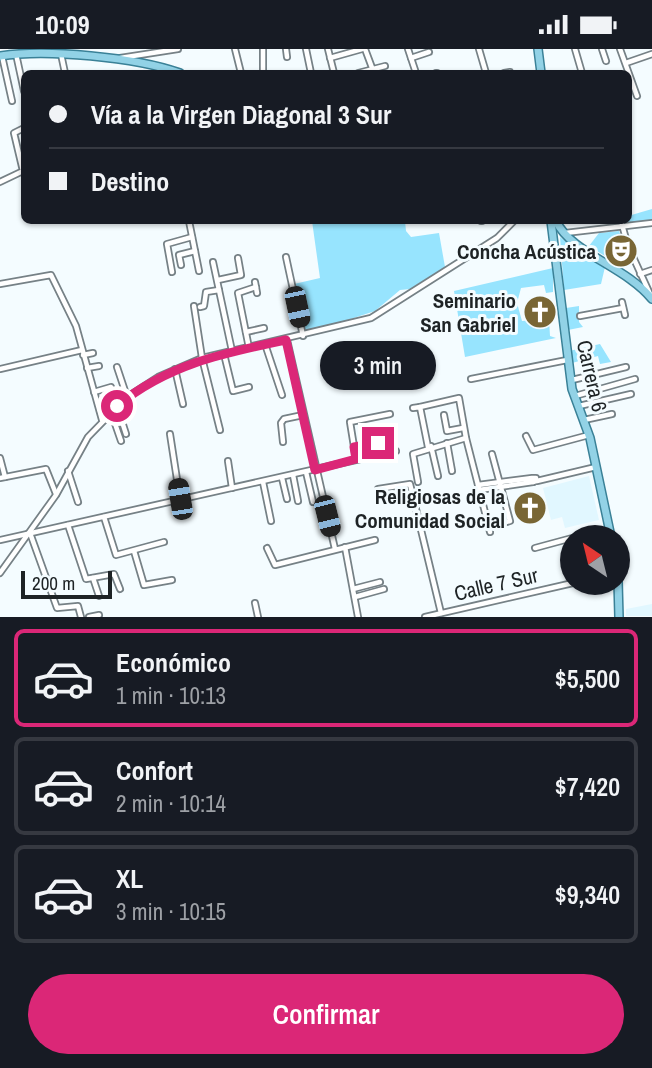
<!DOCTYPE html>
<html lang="es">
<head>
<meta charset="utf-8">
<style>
  :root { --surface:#171b24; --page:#20242c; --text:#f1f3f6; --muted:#9ea1a6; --line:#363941; --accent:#db2777 }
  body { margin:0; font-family:"Archivo Narrow",sans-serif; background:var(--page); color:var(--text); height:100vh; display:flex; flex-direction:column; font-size:26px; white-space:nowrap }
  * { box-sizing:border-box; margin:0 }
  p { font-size:23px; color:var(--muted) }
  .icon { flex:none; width:38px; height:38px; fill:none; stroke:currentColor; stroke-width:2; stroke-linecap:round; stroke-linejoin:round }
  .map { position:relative; height:568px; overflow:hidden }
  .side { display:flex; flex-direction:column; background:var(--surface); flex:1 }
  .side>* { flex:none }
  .hud { position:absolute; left:21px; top:21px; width:611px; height:154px; border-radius:10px; box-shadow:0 2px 5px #0004; display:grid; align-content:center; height:154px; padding:0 28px; background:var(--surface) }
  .needle { width:46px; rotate:325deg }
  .tools { position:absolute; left:560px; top:476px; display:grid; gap:14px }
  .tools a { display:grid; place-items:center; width:70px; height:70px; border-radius:50%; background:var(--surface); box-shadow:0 2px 5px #0004; font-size:35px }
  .scale { position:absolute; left:21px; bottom:18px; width:91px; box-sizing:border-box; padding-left:7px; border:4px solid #1e2325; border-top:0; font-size:19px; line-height:24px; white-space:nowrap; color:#1e2325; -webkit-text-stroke:5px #f4fcff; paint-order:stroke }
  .end { position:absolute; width:32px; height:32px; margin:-16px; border:9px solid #db2777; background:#fff; box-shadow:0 0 0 4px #fff }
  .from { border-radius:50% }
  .bubble { position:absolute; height:49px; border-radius:24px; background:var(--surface); box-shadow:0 2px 5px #0004; font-size:23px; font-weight:600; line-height:49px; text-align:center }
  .car { position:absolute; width:21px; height:42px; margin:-21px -10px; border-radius:9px; box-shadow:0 0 5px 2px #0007; background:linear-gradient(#222 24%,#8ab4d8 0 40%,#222 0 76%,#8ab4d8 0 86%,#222 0) }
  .hud b { display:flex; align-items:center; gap:24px; height:66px; font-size:26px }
  .hud b+b { border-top:2px solid var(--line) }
  .hud i { width:18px; height:18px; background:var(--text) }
  ul { padding:12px 0 0; list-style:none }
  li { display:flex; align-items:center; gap:21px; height:98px; margin:0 14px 10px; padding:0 14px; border:4px solid var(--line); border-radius:10px }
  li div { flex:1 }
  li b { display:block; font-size:26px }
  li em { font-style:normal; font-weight:600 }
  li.active { border-color:var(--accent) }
  li>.icon { width:63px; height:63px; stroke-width:1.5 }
  .button { display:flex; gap:14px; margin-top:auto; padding:14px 28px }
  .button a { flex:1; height:80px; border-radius:42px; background:var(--accent); color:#fff; font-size:28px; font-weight:600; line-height:80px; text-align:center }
  .status { display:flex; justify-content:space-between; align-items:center; height:49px; padding:0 35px; background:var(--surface); direction:ltr }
  .status svg { height:19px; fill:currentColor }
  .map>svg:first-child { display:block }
  .built { fill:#e1f7ff }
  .green { fill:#97e4fe }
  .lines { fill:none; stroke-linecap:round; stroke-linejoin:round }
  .minor-casing { stroke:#768186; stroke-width:8 }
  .major-casing { stroke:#3a8197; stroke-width:10 }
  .minor { stroke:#fff; stroke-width:4.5 }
  .major { stroke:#92d2e6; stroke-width:7 }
  .route { stroke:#db2777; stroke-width:9 }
  .labels { text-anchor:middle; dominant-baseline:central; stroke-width:6; stroke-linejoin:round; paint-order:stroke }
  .poi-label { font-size:21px; font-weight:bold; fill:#1e2325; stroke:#f4fcff; text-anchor:end }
  .street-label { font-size:21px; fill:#1e2325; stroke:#f4fcff }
</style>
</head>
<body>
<div class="status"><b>10:09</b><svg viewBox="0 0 49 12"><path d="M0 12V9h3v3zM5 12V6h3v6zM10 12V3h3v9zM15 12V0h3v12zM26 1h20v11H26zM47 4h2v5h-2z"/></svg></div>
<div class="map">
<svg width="652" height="568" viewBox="0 0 652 568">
  <rect width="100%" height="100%" fill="#f4fcff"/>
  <g class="built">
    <path d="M589 427 599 471 565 479 562 468 551 471 543 439Z"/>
    <path d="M652 555V567H626V560Z"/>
  </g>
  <g class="green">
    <path d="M652 160V172L624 175 628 167Z"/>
    <path d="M312 172H405L406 182 411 188 439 184 445 218 410 240 400 241 375 262 305 285 294 235 320 229Z"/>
    <path d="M619 182 625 198 616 214 589 197 599 184Z"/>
    <path d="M560 188 576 201 605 218 601 235 564 241Z"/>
    <path d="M553 219V243L546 244 544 236 521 239 517 254 522 272 549 270 550 287 556 289 465 308 454 242Z"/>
    <path d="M579 257V273L583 278 568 281 566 259Z"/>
    <path d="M600 295 611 313 600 315 598 307 572 314 569 302Z"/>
  </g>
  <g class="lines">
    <defs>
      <g id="minor">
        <path d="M235 0 241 24"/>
        <path d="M263 0V24"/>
        <path d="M286 0 287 8"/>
        <path d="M306 0 311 24"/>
        <path d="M328 0 334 24"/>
        <path d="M365 0 374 24"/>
        <path d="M408 0 416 24"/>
        <path d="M479 0 486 24"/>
        <path d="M575 0 582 24"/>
        <path d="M602 0 606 12"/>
        <path d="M620 0 637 47"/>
        <path d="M16 5 24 42"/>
        <path d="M61 5 65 24"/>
        <path d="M2 7 12 52"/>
        <path d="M120 9 178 0"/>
        <path d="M330 9 362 0"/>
        <path d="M411 9 429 3"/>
        <path d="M626 14 652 5"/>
        <path d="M358 24 385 17"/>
        <path d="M436 24H437"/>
        <path d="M504 24 510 23"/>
        <path d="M0 133 23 122 14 84 24 79"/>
        <path d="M189 172 199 222"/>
        <path d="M481 172H482"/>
        <path d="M621 172 628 197 650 245"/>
        <path d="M565 184 652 174"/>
        <path d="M286 208 303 287"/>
        <path d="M213 213 232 302"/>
        <path d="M181 216 179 206 195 202"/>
        <path d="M172 223 167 195 192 188"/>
        <path d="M640 225 652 221"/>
        <path d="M218 231 241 226 238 209"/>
        <path d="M255 233 257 244"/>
        <path d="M0 235 51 226 76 277 102 371"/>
        <path d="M622 253 625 266"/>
        <path d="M194 257 202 309 220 381"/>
        <path d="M200 258 204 257 206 243 219 241"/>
        <path d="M580 267 623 259"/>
        <path d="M246 283 264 279"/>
        <path d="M287 291 335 500"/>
        <path d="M265 295 282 346"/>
        <path d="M249 299 238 244 256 238"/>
        <path d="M224 305 233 342 249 338"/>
        <path d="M83 306 93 304"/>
        <path d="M117 318 127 348"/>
        <path d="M87 319 99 317"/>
        <path d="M0 320 82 301"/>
        <path d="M175 320 183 355"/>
        <path d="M471 330 567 311"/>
        <path d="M572 331 626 318"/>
        <path d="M94 343 111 338"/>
        <path d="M575 347 635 330"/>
        <path d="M117 357 126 385"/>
        <path d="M579 357 631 345"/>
        <path d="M420 358 459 349 466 389 490 483"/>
        <path d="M413 359 420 358 428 398"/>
        <path d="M111 363 121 392"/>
        <path d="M444 366 447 382 463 379"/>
        <path d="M584 371 612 365"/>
        <path d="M170 385 180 450"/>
        <path d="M526 387 533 401 589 386"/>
        <path d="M283 393 281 374 284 370 303 366"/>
        <path d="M447 394 452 422"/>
        <path d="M431 397 438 427"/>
        <path d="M354 399 378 394"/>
        <path d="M0 409 5 428"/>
        <path d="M356 410 350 373 390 365"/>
        <path d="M228 412 232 439"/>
        <path d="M68 422 78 453"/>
        <path d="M306 423 313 453"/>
        <path d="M293 426 298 452"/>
        <path d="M0 429 46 420 56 445"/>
        <path d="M282 429 287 450"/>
        <path d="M537 432 596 418"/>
        <path d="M263 433 271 472"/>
        <path d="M418 433 413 405 466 389"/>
        <path d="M478 436 532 429 533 433 536 432V429H532"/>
        <path d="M378 440 410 435 441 564"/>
        <path d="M479 441 533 433"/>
        <path d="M104 468 116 506 164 493"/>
        <path d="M68 476 86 530 114 525 120 540"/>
        <path d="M489 478 510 472 492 405"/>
        <path d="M30 484 57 559 78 557 81 568"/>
        <path d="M577 488 609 481"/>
        <path d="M0 491 396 402"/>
        <path d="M345 498 358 568"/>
        <path d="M267 499 275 516 375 491"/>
        <path d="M535 499 572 489"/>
        <path d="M134 502 144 536 172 531"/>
        <path d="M0 524 56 446 88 388 127 348 158 328 202 309 371 269 497 189 514 172"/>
        <path d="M93 529 99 547"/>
        <path d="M353 540 380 533"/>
        <path d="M355 548 384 540"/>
        <path d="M255 554 258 568"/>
        <path d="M89 568 99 566"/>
        <path d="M425 568 573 534"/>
      </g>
      <g id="major">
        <path d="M538 0 541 24"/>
        <path d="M0 7C47 0 135 8 180 24"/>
        <path d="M551 172 572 340 590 389 611 488"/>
        <path d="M556 172C572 205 625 217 652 250"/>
        <path d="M618 532 619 568"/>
      </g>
    </defs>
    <use href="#minor" class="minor-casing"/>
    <use href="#major" class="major-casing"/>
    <use href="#minor" class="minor"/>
    <use href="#major" class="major"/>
  </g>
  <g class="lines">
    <path class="route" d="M117 357C168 315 224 304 286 291L315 421 356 410 354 398 378 394"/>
  </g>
  <defs>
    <symbol id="theatre-disc" viewBox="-11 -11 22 22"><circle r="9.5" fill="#796635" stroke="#f4fcff"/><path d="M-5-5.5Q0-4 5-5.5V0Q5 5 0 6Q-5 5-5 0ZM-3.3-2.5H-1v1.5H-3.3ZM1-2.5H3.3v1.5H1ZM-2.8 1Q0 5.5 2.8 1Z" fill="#fff"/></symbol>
    <symbol id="church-disc" viewBox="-11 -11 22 22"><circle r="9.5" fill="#796635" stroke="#f4fcff"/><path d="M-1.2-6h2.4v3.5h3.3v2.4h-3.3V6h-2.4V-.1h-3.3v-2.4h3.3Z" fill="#fff"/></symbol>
  </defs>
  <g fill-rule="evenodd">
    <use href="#theatre-disc" x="602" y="183" width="38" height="38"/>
    <use href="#church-disc" x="521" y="244" width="38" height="38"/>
    <use href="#church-disc" x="511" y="440" width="38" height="38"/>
  </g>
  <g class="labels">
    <g class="poi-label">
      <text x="596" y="202">Concha Acústica</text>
      <text x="516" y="251">Seminario<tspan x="516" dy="24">San Gabriel</tspan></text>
      <text x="505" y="447">Religiosas de la<tspan x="505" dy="24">Comunidad Social</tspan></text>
    </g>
    <g class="street-label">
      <text transform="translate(592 327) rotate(77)">Carrera 6</text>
      <text transform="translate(496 535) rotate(-13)">Calle 7 Sur</text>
    </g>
  </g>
</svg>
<div class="tools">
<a><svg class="needle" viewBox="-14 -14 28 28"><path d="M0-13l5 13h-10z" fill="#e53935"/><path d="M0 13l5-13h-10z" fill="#9ea1a6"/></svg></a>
</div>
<div class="scale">200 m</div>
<i class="end from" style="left:117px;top:357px"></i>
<i class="end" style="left:378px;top:394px"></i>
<div class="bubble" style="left:320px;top:292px;width:116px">3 min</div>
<i class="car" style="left:297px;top:258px;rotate:168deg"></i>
<i class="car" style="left:180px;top:450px;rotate:351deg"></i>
<i class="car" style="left:327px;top:467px;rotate:166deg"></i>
<div class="hud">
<b><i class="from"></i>Vía a la Virgen Diagonal 3 Sur</b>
<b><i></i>Destino</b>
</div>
</div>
<section class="side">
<ul>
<li class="active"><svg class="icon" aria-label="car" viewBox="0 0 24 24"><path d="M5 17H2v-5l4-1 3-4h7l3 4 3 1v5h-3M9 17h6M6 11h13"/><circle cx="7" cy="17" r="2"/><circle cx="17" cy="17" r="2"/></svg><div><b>Económico</b><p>1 min · 10:13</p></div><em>$5,500</em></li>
<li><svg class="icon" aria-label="car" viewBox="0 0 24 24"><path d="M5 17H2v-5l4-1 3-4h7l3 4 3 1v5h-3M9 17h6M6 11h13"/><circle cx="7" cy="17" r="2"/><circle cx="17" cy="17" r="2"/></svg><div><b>Confort</b><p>2 min · 10:14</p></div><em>$7,420</em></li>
<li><svg class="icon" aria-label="car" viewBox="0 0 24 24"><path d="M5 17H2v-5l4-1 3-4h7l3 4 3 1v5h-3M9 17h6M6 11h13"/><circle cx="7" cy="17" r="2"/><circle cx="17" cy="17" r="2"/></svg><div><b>XL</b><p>3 min · 10:15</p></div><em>$9,340</em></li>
</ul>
<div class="button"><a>Confirmar</a></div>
</section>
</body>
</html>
